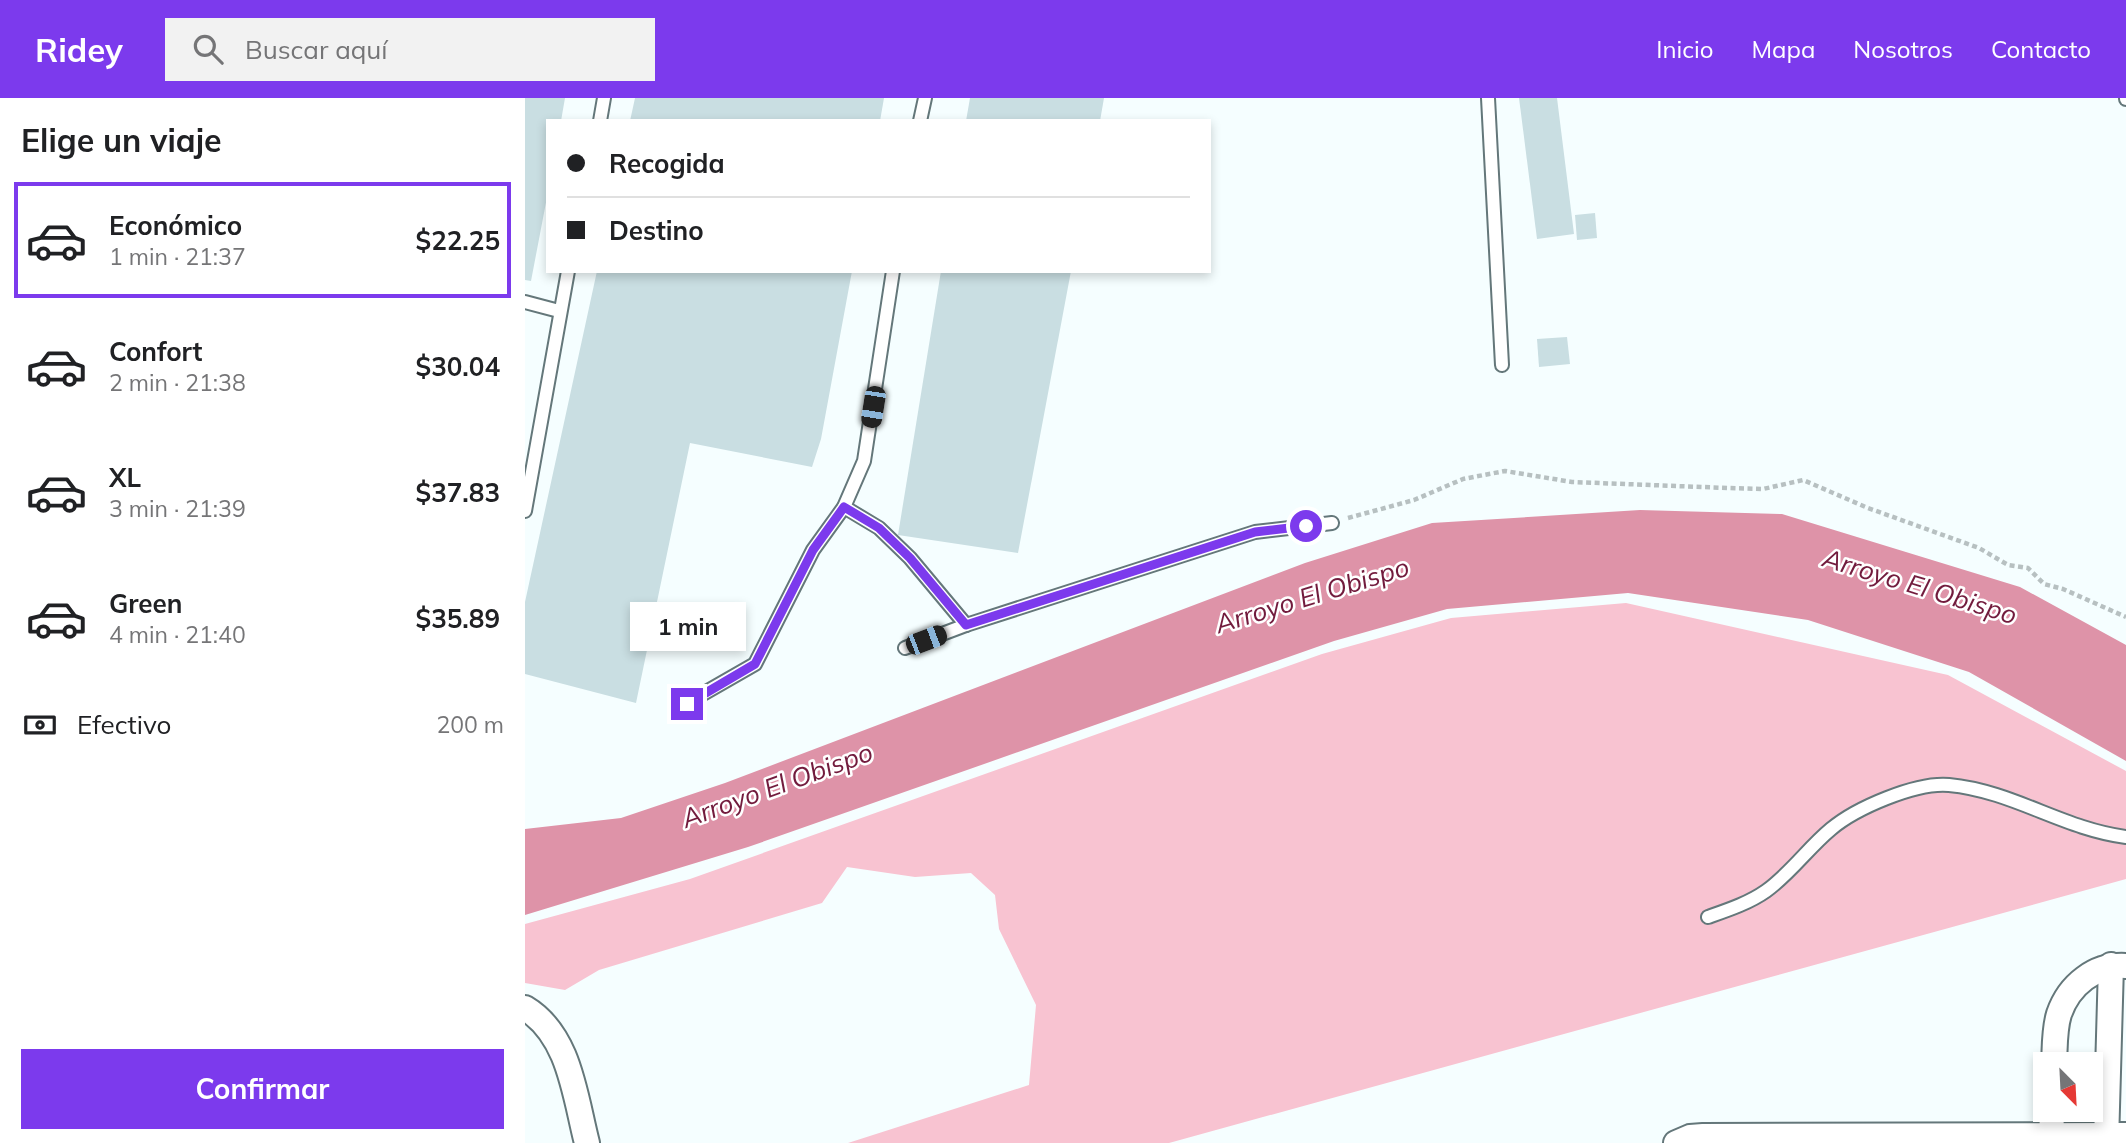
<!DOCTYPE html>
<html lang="es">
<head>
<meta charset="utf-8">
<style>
  :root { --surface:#fff; --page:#f2f2f2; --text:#202124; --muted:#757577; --line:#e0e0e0; --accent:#7c3aed }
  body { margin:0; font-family:Mulish,sans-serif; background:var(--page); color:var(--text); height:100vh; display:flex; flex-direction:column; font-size:26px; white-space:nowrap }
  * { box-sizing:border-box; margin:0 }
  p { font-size:23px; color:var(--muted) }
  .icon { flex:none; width:38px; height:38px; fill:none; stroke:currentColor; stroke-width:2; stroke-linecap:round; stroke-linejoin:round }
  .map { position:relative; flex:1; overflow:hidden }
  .sheet { display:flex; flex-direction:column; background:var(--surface); width:525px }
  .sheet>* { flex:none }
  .top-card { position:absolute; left:21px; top:21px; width:665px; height:154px; border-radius:0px; box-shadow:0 4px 10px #0003; display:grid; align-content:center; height:154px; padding:0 21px; background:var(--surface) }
  .needle { width:46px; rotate:156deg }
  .controls { position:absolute; left:1508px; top:954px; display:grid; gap:14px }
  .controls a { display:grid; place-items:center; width:70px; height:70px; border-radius:0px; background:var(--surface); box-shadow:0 4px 10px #0003; font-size:35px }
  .end { position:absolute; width:32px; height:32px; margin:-16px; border:9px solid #7c3aed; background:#fff; box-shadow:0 0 0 4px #fff }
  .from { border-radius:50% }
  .bubble { position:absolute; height:49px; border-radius:0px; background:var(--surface); box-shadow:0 4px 10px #0003; font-size:23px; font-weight:700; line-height:49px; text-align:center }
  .car { position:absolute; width:21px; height:42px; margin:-21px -10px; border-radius:9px; box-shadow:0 0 5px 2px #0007; background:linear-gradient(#222 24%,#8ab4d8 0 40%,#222 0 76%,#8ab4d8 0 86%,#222 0) }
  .top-card b { display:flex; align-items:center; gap:24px; height:66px; font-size:26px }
  .top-card b+b { border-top:2px solid var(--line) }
  .top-card i { width:18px; height:18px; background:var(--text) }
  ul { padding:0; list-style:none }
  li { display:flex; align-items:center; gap:21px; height:116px; margin:0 14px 10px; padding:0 7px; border:4px solid transparent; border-radius:0px }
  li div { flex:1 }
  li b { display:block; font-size:26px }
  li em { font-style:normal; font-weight:700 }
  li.current { border-color:var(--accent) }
  li>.icon { width:63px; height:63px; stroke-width:1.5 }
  h2 { padding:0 21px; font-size:32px; line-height:84px }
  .pay { display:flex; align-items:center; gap:18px; height:77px; padding:0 21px; font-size:26px }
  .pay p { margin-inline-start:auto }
  .cta { display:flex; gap:14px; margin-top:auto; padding:14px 21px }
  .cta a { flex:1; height:80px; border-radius:0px; background:var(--accent); color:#fff; font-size:28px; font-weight:700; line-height:80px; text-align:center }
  header { display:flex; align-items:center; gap:42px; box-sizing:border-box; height:98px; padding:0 35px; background:var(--accent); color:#fff }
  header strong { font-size:33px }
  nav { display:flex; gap:38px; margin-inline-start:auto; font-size:24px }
  .search { width:490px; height:63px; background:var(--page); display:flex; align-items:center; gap:18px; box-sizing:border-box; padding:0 24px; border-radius:0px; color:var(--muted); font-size:26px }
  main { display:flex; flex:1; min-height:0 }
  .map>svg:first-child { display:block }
  .green { fill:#f8c3d1 }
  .water { fill:#de93a8 }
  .building { fill:#c9dee2 }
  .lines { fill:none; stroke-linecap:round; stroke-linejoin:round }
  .lane-casing { stroke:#64777a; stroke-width:16 }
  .street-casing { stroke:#64777a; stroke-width:28 }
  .path { stroke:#b7c0c1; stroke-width:4.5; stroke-dasharray:5 3.5; stroke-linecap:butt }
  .lane { stroke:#fff; stroke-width:12 }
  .street { stroke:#fff; stroke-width:24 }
  .route { stroke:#7c3aed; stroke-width:9 }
  .labels { text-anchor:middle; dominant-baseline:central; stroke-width:5; stroke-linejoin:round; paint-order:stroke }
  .water-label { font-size:26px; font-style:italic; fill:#721b3d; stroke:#fff }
</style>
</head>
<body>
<header>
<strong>Ridey</strong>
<div class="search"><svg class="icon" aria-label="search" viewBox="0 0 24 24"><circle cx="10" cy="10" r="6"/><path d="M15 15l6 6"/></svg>Buscar aquí</div>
<nav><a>Inicio</a><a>Mapa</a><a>Nosotros</a><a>Contacto</a></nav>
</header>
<main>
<section class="sheet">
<h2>Elige un viaje</h2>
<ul>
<li class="current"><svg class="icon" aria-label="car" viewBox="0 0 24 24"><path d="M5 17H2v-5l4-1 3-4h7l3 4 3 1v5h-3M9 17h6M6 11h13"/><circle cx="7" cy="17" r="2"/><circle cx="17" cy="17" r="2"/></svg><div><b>Económico</b><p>1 min · 21:37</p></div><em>$22.25</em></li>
<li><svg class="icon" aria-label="car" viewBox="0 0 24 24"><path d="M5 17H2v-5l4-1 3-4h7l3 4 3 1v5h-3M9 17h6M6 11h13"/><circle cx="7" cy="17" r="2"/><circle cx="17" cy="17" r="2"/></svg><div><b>Confort</b><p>2 min · 21:38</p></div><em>$30.04</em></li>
<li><svg class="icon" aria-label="car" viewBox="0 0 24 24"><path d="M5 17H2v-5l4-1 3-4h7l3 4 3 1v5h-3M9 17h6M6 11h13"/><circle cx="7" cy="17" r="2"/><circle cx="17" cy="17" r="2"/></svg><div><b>XL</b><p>3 min · 21:39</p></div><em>$37.83</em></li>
<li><svg class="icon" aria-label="car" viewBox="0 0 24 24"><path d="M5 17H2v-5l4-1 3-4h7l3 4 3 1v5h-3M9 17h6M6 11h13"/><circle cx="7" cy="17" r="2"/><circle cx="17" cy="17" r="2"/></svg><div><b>Green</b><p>4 min · 21:40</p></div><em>$35.89</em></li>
</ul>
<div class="pay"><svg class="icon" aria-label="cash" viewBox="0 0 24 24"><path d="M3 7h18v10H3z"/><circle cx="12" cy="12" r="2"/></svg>Efectivo<p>200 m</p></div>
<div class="cta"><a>Confirmar</a></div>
</section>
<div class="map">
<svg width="1601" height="1045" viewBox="0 0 1601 1045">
  <rect width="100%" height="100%" fill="#f5feff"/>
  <path class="green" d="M1101 505 1423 577 1601 673V781L644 1045H323L504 987 511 907 474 831 470 797 446 775 390 779 322 769 297 805 74 872 40 892 0 885V826L165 781 797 556 926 520Z"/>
  <path class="water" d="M1115 412 1257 416 1495 489 1601 547V663L1444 574 1283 522 1103 495 922 511 809 543 223 749 0 817V731L96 720 200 685 780 465 907 425Z"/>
  <g class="building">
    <path d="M0 0H40L36 23H23V94L6 183 0 182Z"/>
    <path d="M110 0H359L355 23H105Z"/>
    <path d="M445 0H579L575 23H441Z"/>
    <path d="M994 0H1032L1049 136 1012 141Z"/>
    <path d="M1070 115 1072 140 1052 142 1050 117Z"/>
    <path d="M72 173H327L296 341 287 369 165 345 111 605 0 576V504Z"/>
    <path d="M416 173H546L493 455 373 437Z"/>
    <path d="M1042 239 1045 266 1014 269 1012 241Z"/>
  </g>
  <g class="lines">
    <defs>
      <g id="lane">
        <path d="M963 0 977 267"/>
        <path d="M1601 0V1"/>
        <path d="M75 23 79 0"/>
        <path d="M395 23 400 0"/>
        <path d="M0 204 34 213"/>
        <path d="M319 409 354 430 385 460 441 527"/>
        <path d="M0 413 43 173"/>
        <path d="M380 550 441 527 730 434 807 425"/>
        <path d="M162 605 230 566 288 452 319 409 339 363 368 173"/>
        <path d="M1183 819C1203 812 1224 805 1241 793 1266 775 1283 750 1306 731 1331 710 1391 684 1424 687 1488 693 1538 731 1601 739"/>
      </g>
      <g id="street">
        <path d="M0 910C45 937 50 999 62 1045"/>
        <path d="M1529 966C1530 950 1529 932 1534 916 1544 887 1570 866 1601 868"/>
        <path d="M1151 1045 1165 1039 1178 1038 1601 1037"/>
        <path d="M1526 1045 1527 1012"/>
        <path d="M1581 1045 1586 867"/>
      </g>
    </defs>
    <use href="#lane" class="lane-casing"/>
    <use href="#street" class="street-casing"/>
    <path class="path" d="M823 420 889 402 938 381 980 373 1047 384 1203 390 1238 391 1278 382 1343 410 1454 450 1483 467 1503 470 1519 486 1538 491 1601 519"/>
    <use href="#lane" class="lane"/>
    <use href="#street" class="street"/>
  </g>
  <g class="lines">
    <path class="route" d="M162 606 230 566 288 452 319 409 354 430 385 460 441 527 730 434 781 428"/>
  </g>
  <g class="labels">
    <g class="water-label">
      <text transform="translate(1395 488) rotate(17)">Arroyo El Obispo</text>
      <text transform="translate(787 497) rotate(-17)">Arroyo El Obispo</text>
      <text transform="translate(252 687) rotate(-20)">Arroyo El Obispo</text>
    </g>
  </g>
</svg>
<div class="controls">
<a><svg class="needle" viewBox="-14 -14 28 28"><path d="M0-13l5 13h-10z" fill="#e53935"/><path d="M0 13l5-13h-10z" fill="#757577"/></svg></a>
</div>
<i class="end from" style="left:781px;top:428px"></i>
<i class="end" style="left:162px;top:606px"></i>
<div class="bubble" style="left:105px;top:504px;width:116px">1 min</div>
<i class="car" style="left:348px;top:309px;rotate:189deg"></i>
<i class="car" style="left:401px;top:542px;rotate:69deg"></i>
<div class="top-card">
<b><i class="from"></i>Recogida</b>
<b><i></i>Destino</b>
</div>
</div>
</main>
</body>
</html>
